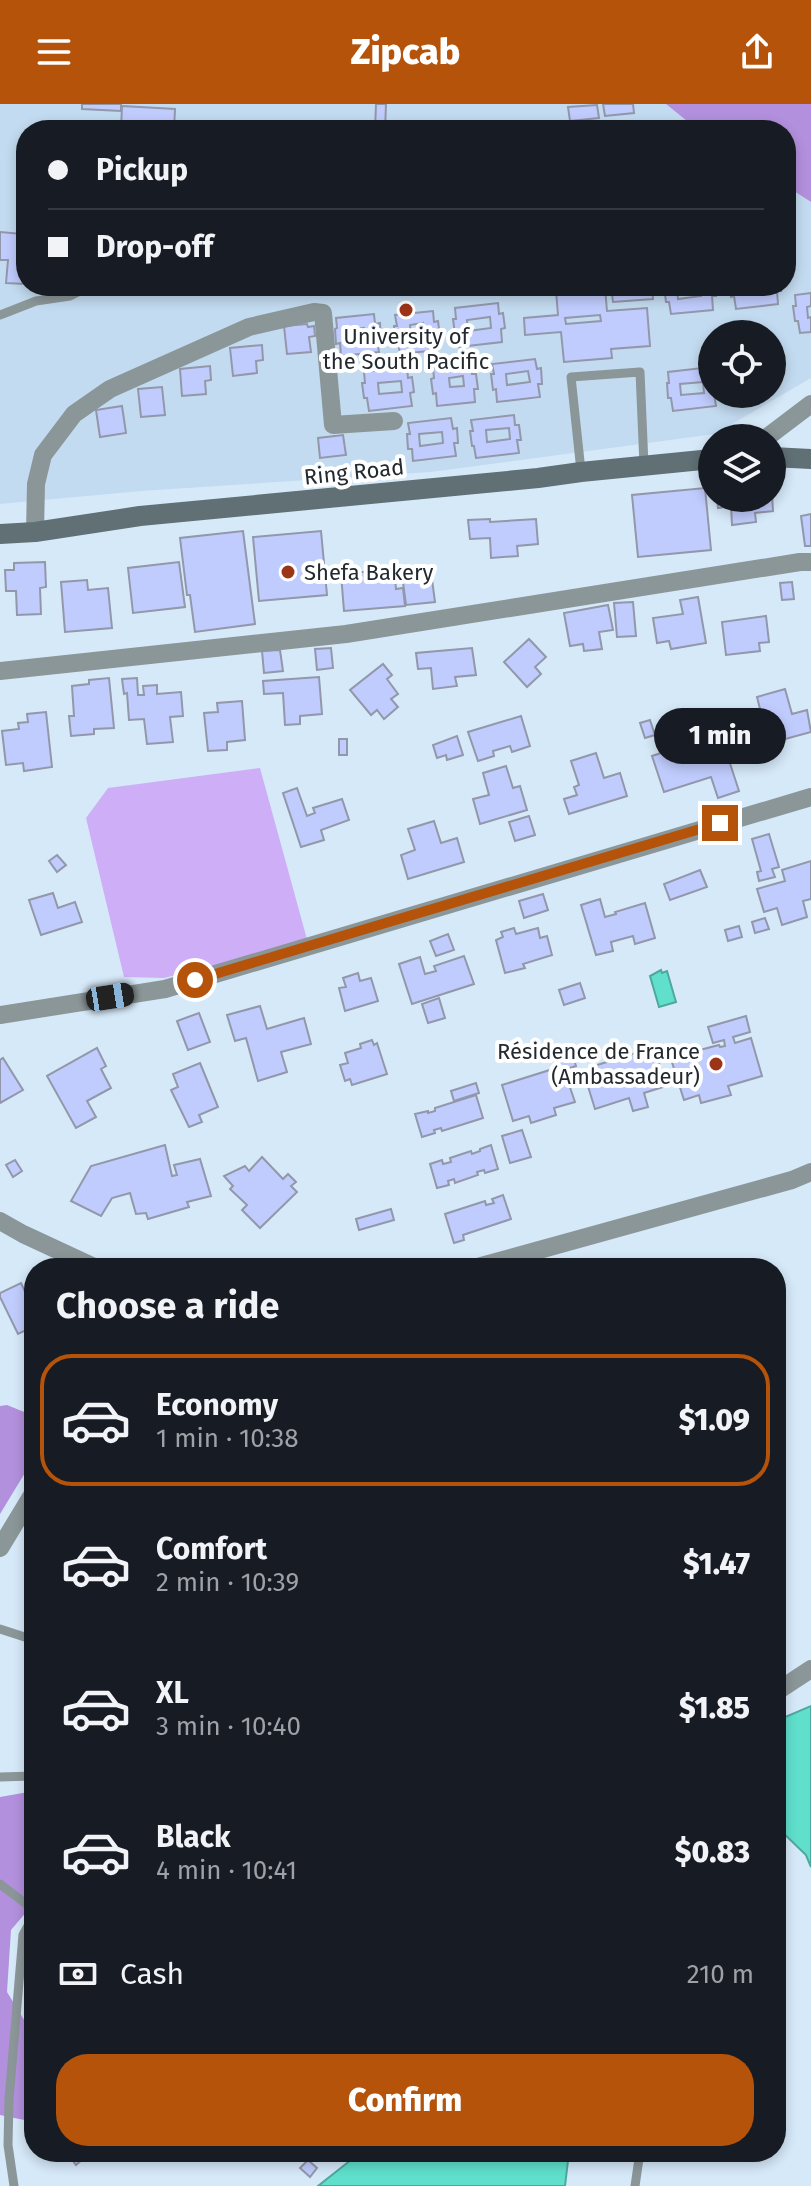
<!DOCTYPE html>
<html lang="en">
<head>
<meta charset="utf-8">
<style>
  :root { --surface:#171b24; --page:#242831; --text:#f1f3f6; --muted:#9ea1a6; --line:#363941; --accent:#b45309 }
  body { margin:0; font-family:"Fira Sans",sans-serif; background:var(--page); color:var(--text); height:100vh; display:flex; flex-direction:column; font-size:30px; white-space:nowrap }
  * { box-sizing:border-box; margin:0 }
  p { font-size:26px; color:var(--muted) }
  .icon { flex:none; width:44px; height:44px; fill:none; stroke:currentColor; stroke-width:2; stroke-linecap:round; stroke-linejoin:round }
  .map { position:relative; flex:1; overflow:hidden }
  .panel { position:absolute; left:24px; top:1154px; width:762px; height:904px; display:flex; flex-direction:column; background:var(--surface); border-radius:32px; box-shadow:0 4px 12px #0003 }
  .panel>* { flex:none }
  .guide { position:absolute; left:16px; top:16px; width:780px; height:176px; border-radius:32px; box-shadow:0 4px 12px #0003; display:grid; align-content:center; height:176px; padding:0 32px; background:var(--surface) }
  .controls { position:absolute; left:698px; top:216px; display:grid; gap:16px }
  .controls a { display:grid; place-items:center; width:88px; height:88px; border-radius:50%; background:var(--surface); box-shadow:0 4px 12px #0003; font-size:40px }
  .end { position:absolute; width:36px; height:36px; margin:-18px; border:10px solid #b45309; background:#fff; box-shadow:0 0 0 4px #fff }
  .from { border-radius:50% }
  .bubble { position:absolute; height:56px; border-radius:28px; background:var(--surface); box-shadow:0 4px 12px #0003; font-size:26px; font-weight:800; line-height:56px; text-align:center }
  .car { position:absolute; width:24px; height:48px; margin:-24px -12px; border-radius:10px; box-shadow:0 0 6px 2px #0007; background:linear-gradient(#222 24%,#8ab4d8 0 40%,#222 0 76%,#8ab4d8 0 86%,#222 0) }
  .guide b { display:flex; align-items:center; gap:28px; height:76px; font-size:30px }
  .guide b+b { border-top:2px solid var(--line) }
  .guide i { width:20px; height:20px; background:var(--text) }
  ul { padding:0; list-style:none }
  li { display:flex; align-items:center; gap:24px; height:132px; margin:0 16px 12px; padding:0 16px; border:4px solid transparent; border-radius:32px }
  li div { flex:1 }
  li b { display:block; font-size:30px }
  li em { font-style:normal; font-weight:800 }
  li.on { border-color:var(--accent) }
  li>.icon { width:72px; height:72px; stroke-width:1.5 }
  h2 { padding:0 32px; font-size:36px; line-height:96px }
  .pay { display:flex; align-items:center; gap:20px; height:88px; padding:0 32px; font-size:30px }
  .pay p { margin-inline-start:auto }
  .action { display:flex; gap:16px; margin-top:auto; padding:16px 32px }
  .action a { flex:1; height:92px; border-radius:32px; background:var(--accent); color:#fff; font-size:32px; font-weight:800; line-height:92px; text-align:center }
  header { display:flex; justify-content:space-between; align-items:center; height:104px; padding:0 32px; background:var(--accent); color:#fff; font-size:36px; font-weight:800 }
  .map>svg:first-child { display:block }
  .built { fill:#c3dbf0; fill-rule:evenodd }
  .green { fill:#ceaef7 }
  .forest { fill:#b390dd }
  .water { fill:#60dfcd; stroke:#4da89e; stroke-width:2 }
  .building { fill:#c0ccfd; stroke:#9297aa; stroke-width:2; fill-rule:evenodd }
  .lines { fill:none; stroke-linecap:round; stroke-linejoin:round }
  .lane { stroke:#8b9699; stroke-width:9 }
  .street { stroke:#8b9699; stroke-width:18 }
  .secondary { stroke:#607074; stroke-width:20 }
  .route { stroke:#b45309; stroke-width:10 }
  .poi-dot { fill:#9c3418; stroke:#fff; stroke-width:3 }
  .labels { text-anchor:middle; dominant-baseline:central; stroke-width:8; stroke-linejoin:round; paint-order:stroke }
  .poi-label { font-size:22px; fill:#22292f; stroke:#fff }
  .street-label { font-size:22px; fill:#22292f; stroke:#fff }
</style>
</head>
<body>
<header><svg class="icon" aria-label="menu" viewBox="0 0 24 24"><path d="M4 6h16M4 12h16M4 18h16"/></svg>Zipcab<svg class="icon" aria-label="share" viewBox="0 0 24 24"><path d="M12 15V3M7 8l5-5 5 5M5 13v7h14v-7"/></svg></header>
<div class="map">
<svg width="811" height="2082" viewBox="0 0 811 2082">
  <rect width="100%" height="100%" fill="#d6e9f9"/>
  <path class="built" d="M0 0H666L698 26H26V182H786V82L811 98V274L715 330 431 368 141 387 0 400ZM712 230H772V290H712Z"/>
  <path class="green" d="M260 664 308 839 164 874 124 873 86 714 108 684Z"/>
  <g class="forest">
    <path d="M666 0H811V98L786 82V26H698Z"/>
    <path d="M7 1301 34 1312V1354L0 1410V1302Z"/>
    <path d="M34 1687V1799L11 1826 7 1888 34 1932V2018L0 2011V1693Z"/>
  </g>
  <g class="water">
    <path d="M661 866 662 869 667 867 676 898 659 903 650 872Z"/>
    <path d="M811 1602V1763L806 1751 776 1722V1617Z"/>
    <path d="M361 2048H569L565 2082H318Z"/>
  </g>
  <g class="building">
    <path d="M82 0H121V7L82 5Z"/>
    <path d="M376 0H386L385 26H375Z"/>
    <path d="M603 0H633L634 9 605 12Z"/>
    <path d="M597 1 599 14 570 17 568 3Z"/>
    <path d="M122 2 175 5 174 26H121Z"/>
    <path d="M26 85V180L6 179 8 156H0V128L22 130Z"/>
    <path d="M611 182H652L653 195 613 198Z"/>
    <path d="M691 182 677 184 678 195 701 192 700 182H715L716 192H712L713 206 671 210 669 198H666L664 183Z"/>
    <path d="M730 182H745L746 188 769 186V182H780L781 187H777L778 200 736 205 734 192 731 193Z"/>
    <path d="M605 184 607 207 647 204 650 242 611 245 612 254 564 258 561 228 525 231 524 214 558 211 556 187ZM600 211 601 217 566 220 565 214Z"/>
    <path d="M811 189V202L807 203 808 214 811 213V228L800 229 798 217H795L793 202H796L795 191Z"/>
    <path d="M498 199 499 210 503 209 505 224 501 225 502 238 459 243 458 230H455L453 215H456L455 204ZM490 213 491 224 468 227 467 216Z"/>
    <path d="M433 207 434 218 438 217 440 232H436L438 246 400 250 398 237H395L394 222H397L395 211ZM423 219 424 229 411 230 410 221Z"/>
    <path d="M374 210 375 220 380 219 381 235H377L379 248 341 252 340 239 336 240 335 225 337 224 336 214ZM364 224 365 233 351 235 350 226Z"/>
    <path d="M307 220 308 223 314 222 315 232 309 233 311 248 287 250 284 222Z"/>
    <path d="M772 231 773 237H777L779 252H774L776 265 772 266Z"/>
    <path d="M262 241 263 256 256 257 257 269 233 272 230 244Z"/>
    <path d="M535 255 537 265 541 264 542 280H538L540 293 497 298 496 285 493 286 491 270H494L492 260ZM528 267 530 278 507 281 506 270Z"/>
    <path d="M471 260 472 270H476L478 285H474L475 298 437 302 436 289 433 290 431 275 434 274 433 264ZM463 272 464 282 450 283 449 274Z"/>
    <path d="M210 262 211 276 205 277 206 290 182 292 180 265Z"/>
    <path d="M407 263 408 274 412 273 414 288 410 289 412 302 369 307 367 294H364L362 279H365L364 268ZM401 277 402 288 379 290 378 279Z"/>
    <path d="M711 263 712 290H714L716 302 673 307 671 294H668L667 279H669L668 268ZM703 278 704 289 681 291 680 280Z"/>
    <path d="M162 283 165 311 141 313 138 285Z"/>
    <path d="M122 302 126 329 100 333 96 306Z"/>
    <path d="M514 311 515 321H519L521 336H517L519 349 476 354 474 342H472L470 327H473L471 316ZM509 324 510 335 487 338 486 326Z"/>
    <path d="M451 314 453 325 457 324 458 339H454L456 352 413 357 412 345H408L407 330H410L408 319ZM442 328 443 339 420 342 419 330Z"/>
    <path d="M343 331 346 351 320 354 318 334Z"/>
    <path d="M705 384 711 446 638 453 632 391Z"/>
    <path d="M772 390 773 407 755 409 756 418 732 421 731 402 718 404 717 394H772Z"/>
    <path d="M811 410V442H805L801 412Z"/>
    <path d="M490 415V418L536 415 538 440 517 442 518 452 491 454 490 434 470 435 468 416Z"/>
    <path d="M243 427 255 520 195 528 190 491H187L180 434Z"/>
    <path d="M321 427 327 491 259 497 253 433Z"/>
    <path d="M45 458 46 483 40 484 41 510 17 511 16 487H6L5 466H14V459Z"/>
    <path d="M179 458 185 503 133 509 128 464Z"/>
    <path d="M394 465 396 485 403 484 405 502 344 507 341 470Z"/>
    <path d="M431 468 435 498 406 501 402 471Z"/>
    <path d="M87 476 88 486 108 484 112 524 65 528 61 478Z"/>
    <path d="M792 478 794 495 782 496 780 479Z"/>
    <path d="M698 493 706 539 671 545 669 537 657 539 653 514 683 510 680 496Z"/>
    <path d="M633 498 636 532 617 533 614 499Z"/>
    <path d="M608 501 613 526 599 528 602 545 584 547 583 540 570 542 564 509Z"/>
    <path d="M766 512 769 538 759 539 760 547 726 551 722 518Z"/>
    <path d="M529 535 546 553 535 563 541 570 527 583 504 558Z"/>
    <path d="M331 544 333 564 317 566 315 545Z"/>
    <path d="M472 544 476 571 455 573 457 582 433 585 431 564 418 565 416 549Z"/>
    <path d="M280 546 283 567 264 569 262 547Z"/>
    <path d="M383 560 392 571 387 575 398 590 391 595 398 603 384 615 377 606 371 611 350 586Z"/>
    <path d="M319 573 322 610 300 612V620L285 621 283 589 264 590 263 577Z"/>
    <path d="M109 574 114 624 94 625V630L71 632 69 612H74L72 582 89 580V576Z"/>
    <path d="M137 574 138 591H144L143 582 157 581V590L181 588 183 612 170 613 173 638 147 640 144 615 129 616 127 589 124 590 122 575Z"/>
    <path d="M785 585 792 610 807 606 811 628 763 641 755 615 762 613 757 593Z"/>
    <path d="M242 597 245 636 227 638V646L208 647 204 609 218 608 217 599Z"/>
    <path d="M46 608 52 663 24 667 23 659 6 661 2 627 19 625 18 619 28 618 27 610Z"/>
    <path d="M521 612 530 642 512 648 510 642 493 647 494 652 478 657 468 628Z"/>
    <path d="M650 616 655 631 645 634 640 619Z"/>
    <path d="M706 616 714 641 723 638 739 687 718 694 711 673 664 688 652 652 670 646 665 629Z"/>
    <path d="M457 632 463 651 447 656 446 651 437 654 433 641Z"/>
    <rect x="339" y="635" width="8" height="16"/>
    <path d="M596 649 604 674 620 669 627 692 569 710 564 695 577 691 574 683 579 681 571 657Z"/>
    <path d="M506 662 513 684 520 682 527 706 480 720 473 695 489 691 483 669Z"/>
    <path d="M297 684 307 712 315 709 313 704 342 695 349 716 321 726 324 736 301 743 283 689Z"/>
    <path d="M529 712 535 731 515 737 509 718Z"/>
    <path d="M434 717 441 739 457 734 464 758 408 775 401 751 415 746 408 725Z"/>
    <path d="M769 730 779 763 772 765 775 773 759 777 757 768 761 767 752 735Z"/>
    <path d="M57 751 66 761 57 768 49 757Z"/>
    <path d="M811 757V795L803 797 807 813 782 821 777 804 764 808 757 785 785 777 782 766Z"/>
    <path d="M700 766 707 783 670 796 664 780Z"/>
    <path d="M53 789 58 804 75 798 82 818 41 831 29 796Z"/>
    <path d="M543 790 548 806 524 814 519 797Z"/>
    <path d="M600 795 605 813 616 810 615 808 645 799 655 834 635 840 633 832 611 838 613 847 596 851 581 801Z"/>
    <path d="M765 814 769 825 755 829 752 818Z"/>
    <path d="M739 822 742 833 728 837 725 826Z"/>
    <path d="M514 824 516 830 538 824 540 834 547 832 552 851 523 860 525 864 505 869 496 836 503 833 501 828Z"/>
    <path d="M448 830 454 846 436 852 430 837Z"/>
    <path d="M464 852 474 880 412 900 399 860 420 853 425 870 436 867 434 862Z"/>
    <path d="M358 869 360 877 371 874 378 897 345 907 339 884 346 883 343 874Z"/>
    <path d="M580 879 585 894 564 901 559 886Z"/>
    <path d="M439 894 445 914 428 919 422 900Z"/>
    <path d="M260 902 267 925 304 914 311 940 281 948 287 968 258 977 246 934 235 937 227 911Z"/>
    <path d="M199 909 210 938 188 946 177 917Z"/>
    <path d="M746 912 750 928 733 933 735 939 751 934 762 972 728 982 731 991 701 999 699 991 684 996 669 949 691 943 692 948 719 941 720 943 725 942 724 936 713 939 708 923Z"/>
    <path d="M372 936 374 941 377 939 387 970 352 981 350 975 345 977 340 961 348 959 345 949 361 944 360 940Z"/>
    <path d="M654 943 666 982 644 989 648 1003 633 1007 629 994 595 1005 586 976 595 973 591 963Z"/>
    <path d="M97 944 106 962 101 965 111 984 87 997 96 1013 76 1024 47 972Z"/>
    <path d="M572 949 576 962 564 966 575 998 554 1004 556 1011 531 1019 529 1012 513 1017 502 981 556 964 553 955Z"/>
    <path d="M3 954 23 986 0 999V956Z"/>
    <path d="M200 959 218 1003 199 1011 202 1018 189 1023 171 986 178 983 173 970Z"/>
    <path d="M476 979 479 989 454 997 451 987Z"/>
    <path d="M476 991 483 1014 442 1027 441 1024 434 1026 435 1029 422 1033 415 1010 428 1007V1009L435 1007V1004Z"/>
    <path d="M522 1026 531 1053 510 1059 502 1032Z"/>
    <path d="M165 1041 172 1072 177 1071 174 1061 200 1055 211 1092 187 1098 189 1103 148 1115 146 1109 136 1110 130 1089 112 1094 101 1112 71 1097 91 1062Z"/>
    <path d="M491 1041 498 1065 485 1069 484 1066 477 1068 478 1071 455 1079 454 1075 448 1077 449 1081 437 1084 430 1060 442 1056 443 1060 451 1058 450 1054 471 1047 472 1050 480 1047V1045Z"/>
    <path d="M262 1053 283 1075 288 1070 296 1078 291 1082 297 1088 260 1124 242 1106 247 1101 230 1085 233 1082 224 1072 245 1062 249 1067Z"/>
    <path d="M15 1056 22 1067 13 1073 6 1061Z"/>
    <path d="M503 1091 511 1115 463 1131 464 1136 454 1139 445 1110 485 1097 486 1101 494 1099 492 1095Z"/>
    <path d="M391 1105 394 1116 359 1126 356 1115Z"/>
    <path d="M21 1179 27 1192 32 1190 34 1195 33 1241 26 1226 18 1230 0 1193V1189Z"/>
    <path d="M76 2048H79L84 2054 76 2061 70 2053Z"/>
    <path d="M308 2056 317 2064 310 2073 300 2064Z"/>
  </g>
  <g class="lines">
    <g class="lane">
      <path d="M0 211 36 197 70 192 90 182"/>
      <path d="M581 367 571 273 640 268 644 361"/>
      <path d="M0 1525 34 1536"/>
      <path d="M0 1673 34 1672"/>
      <path d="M0 1780 34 1806"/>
      <path d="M14 2082 8 2041 9 1995 23 1831 34 1811"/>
      <path d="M635 2082 640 2048"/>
    </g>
    <g class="street">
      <path d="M766 334 811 300"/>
      <path d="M35 428 36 380 43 351 74 310 110 285 249 223 314 208 323 209 333 321 394 317"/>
      <path d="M0 567 346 530 800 458H811"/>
      <path d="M0 911 165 885 811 693"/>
      <path d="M0 1117 23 1130 96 1164"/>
      <path d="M474 1164 792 1076 811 1068"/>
      <path d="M0 1444 34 1388"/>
      <path d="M776 1588 811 1565"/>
    </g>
    <g class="secondary">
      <path d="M772 353 811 355"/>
      <path d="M0 430 35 428 140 412 538 374 581 368 712 355"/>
    </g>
  </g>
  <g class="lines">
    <path class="route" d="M195 876 720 719"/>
  </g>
  <g class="poi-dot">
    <circle cx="406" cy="206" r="8"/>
    <circle cx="288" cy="468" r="8"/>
    <circle cx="716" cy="960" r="8"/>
  </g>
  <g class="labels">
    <g class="poi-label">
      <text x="406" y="232">University of<tspan x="406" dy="25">the South Pacific</tspan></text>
      <text x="304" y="468" text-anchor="start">Shefa Bakery</text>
      <text x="700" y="947" text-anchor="end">Résidence de France<tspan x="700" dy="25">(Ambassadeur)</tspan></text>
    </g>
    <g class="street-label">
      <text transform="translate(354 368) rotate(-6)">Ring Road</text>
    </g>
  </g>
</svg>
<div class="controls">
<a><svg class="icon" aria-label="locate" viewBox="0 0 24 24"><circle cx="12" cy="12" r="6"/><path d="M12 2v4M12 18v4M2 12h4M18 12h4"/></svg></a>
<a><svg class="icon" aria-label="layers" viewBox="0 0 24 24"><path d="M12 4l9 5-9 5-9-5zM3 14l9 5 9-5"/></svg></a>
</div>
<i class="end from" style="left:195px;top:876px"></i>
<i class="end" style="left:720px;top:719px"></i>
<div class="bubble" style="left:654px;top:604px;width:132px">1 min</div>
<i class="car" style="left:110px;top:893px;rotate:81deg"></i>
<div class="guide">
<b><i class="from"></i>Pickup</b>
<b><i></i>Drop-off</b>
</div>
<section class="panel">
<h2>Choose a ride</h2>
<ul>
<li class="on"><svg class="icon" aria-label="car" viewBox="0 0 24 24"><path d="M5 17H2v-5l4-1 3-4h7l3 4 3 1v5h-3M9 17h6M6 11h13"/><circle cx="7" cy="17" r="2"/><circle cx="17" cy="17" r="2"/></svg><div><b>Economy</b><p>1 min · 10:38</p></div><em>$1.09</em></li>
<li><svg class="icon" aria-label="car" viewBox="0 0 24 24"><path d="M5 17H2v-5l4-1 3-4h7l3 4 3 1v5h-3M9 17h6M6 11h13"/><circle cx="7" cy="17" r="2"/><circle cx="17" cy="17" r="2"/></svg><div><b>Comfort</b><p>2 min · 10:39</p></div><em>$1.47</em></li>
<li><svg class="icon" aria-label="car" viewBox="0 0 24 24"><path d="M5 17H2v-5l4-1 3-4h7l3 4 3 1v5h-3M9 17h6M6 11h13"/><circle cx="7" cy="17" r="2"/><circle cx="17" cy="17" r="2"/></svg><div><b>XL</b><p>3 min · 10:40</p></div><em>$1.85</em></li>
<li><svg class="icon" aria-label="car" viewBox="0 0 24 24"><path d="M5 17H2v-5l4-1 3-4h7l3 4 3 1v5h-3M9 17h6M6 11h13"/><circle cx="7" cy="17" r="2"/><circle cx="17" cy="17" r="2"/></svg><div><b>Black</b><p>4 min · 10:41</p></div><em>$0.83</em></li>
</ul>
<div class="pay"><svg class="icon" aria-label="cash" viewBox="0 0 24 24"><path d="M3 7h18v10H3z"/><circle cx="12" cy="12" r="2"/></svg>Cash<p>210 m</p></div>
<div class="action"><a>Confirm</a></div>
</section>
</div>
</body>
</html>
